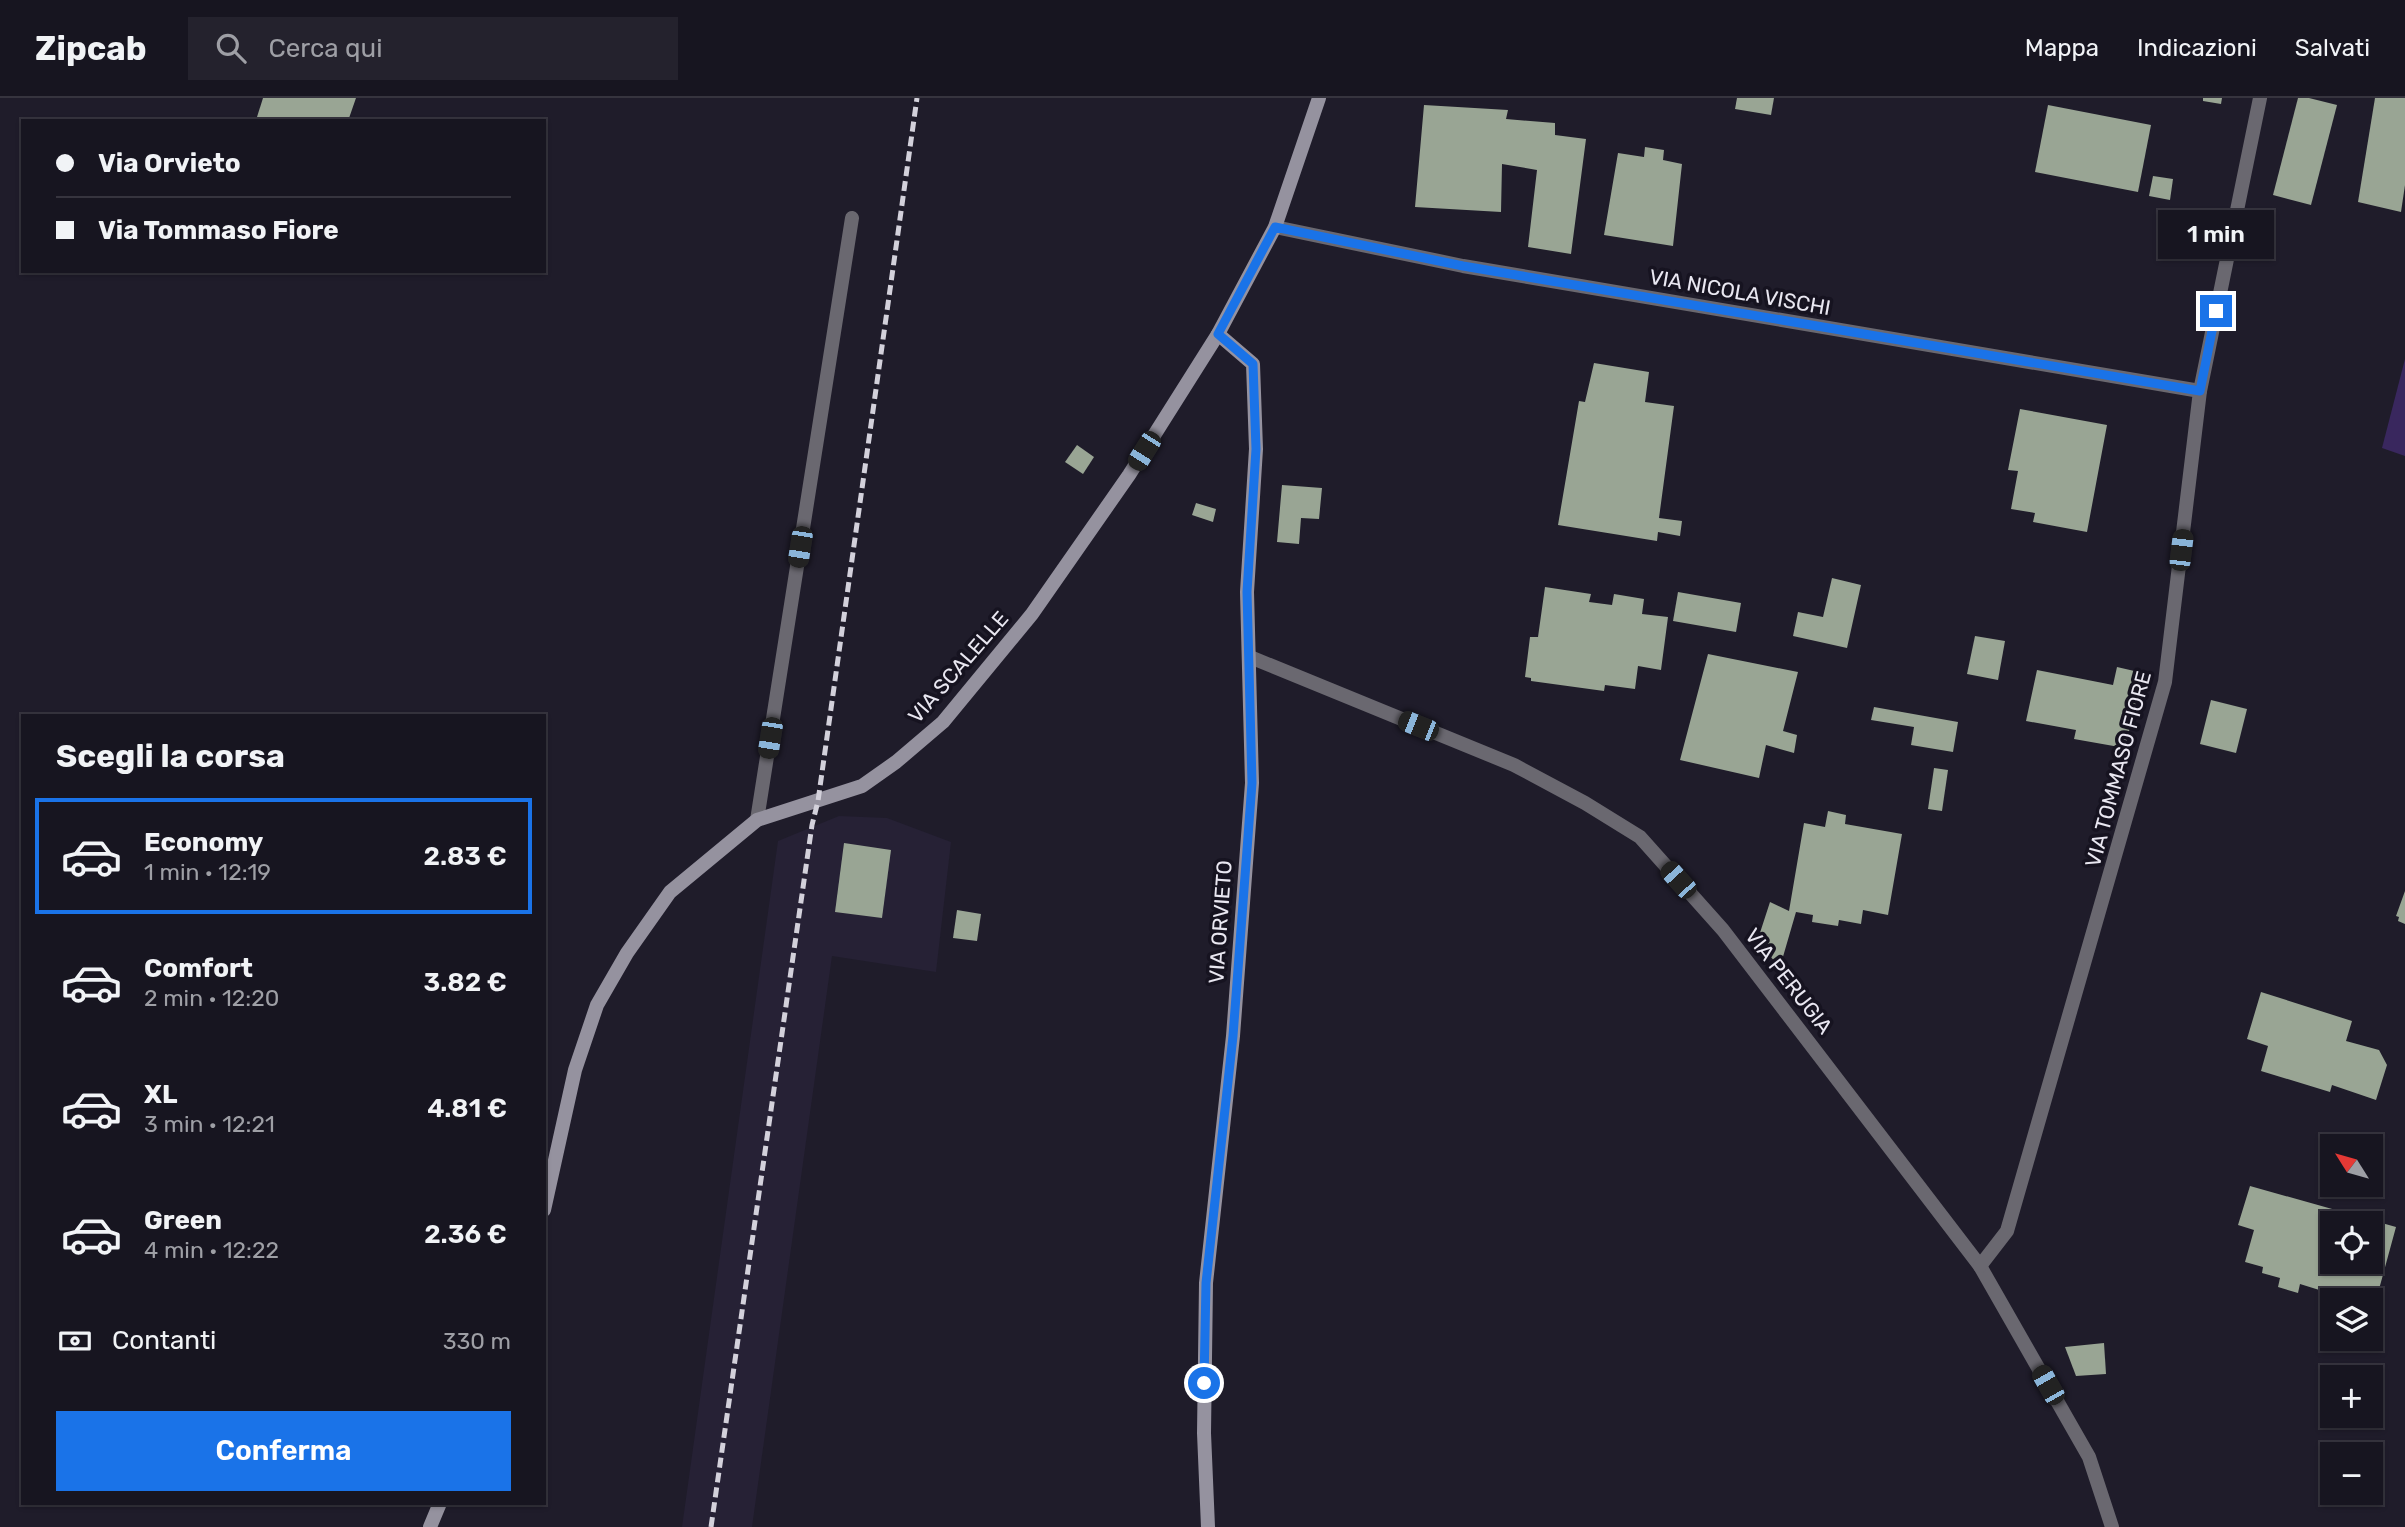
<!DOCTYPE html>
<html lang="it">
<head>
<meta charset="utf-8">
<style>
  :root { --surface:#171520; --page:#24222d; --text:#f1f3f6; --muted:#9e9fa5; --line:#36343e; --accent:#1a73e8 }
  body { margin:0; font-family:Rubik,sans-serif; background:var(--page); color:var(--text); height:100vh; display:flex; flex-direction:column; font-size:26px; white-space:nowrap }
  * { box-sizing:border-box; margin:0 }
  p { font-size:23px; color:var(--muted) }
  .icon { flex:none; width:38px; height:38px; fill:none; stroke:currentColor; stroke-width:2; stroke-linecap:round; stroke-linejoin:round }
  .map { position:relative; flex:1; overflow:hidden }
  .sheet { position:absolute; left:21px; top:616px; width:525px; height:791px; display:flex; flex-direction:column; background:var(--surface); border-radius:0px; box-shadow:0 2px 5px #0004,0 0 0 2px var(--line) }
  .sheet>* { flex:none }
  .guide { position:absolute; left:21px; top:21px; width:525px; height:154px; border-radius:0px; box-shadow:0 2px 5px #0004,0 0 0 2px var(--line); display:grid; align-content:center; height:154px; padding:0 35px; background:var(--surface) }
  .needle { width:46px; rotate:307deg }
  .tools { position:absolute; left:2320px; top:1036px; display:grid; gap:14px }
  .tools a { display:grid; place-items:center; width:63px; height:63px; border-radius:0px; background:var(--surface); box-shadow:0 2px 5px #0004,0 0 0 2px var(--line); font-size:35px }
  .end { position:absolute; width:32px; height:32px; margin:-16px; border:9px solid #1a73e8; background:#fff; box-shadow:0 0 0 4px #fff }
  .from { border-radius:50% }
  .bubble { position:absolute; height:49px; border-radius:0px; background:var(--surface); box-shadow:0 2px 5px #0004,0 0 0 2px var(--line); font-size:23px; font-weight:600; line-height:49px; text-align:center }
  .car { position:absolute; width:21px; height:42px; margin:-21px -10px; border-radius:9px; box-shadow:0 0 5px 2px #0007; background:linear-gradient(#222 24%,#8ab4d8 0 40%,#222 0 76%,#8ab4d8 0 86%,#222 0) }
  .guide b { display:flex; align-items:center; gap:24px; height:66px; font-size:26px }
  .guide b+b { border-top:2px solid var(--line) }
  .guide i { width:18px; height:18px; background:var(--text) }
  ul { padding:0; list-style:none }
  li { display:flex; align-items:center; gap:21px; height:116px; margin:0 14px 10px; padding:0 21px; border:4px solid transparent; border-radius:0px }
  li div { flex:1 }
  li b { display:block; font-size:26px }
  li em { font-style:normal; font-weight:600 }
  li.active { border-color:var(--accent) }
  li>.icon { width:63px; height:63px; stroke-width:1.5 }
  h2 { padding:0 35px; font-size:32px; line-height:84px }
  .pay { display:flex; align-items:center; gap:18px; height:77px; padding:0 35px; font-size:26px }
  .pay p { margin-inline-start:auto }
  .cta { display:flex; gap:14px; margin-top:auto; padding:14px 35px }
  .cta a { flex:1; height:80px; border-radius:0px; background:var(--accent); color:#fff; font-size:28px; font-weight:600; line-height:80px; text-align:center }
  header { display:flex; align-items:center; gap:42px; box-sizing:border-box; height:98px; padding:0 35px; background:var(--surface); border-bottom:2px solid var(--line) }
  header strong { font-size:33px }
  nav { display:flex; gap:38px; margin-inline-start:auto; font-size:24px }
  .search { width:490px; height:63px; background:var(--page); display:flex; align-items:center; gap:18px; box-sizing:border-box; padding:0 24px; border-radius:0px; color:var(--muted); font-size:26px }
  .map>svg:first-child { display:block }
  .built { fill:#262135 }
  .green { fill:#39275e }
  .building { fill:#99a594; fill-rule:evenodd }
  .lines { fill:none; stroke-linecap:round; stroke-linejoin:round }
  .street { stroke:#6a6870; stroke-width:14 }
  .secondary { stroke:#95929f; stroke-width:14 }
  .rail { stroke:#d3d1db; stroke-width:5; stroke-dasharray:10 5; stroke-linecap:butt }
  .route { stroke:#1a73e8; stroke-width:9 }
  .labels { text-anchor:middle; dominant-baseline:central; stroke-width:7; stroke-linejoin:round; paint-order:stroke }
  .street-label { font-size:21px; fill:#e9e7f1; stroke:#161320 }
</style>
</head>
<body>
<header>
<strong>Zipcab</strong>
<div class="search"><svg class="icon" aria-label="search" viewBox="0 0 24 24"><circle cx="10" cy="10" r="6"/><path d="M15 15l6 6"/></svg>Cerca qui</div>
<nav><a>Mappa</a><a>Indicazioni</a><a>Salvati</a></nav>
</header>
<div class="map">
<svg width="2405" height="1429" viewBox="0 0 2405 1429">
  <rect width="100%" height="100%" fill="#1f1c2a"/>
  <path class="built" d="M839 718 887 720 951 744 936 874 832 858 752 1429H682L778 743Z"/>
  <path class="green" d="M2405 261V358L2382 350Z"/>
  <g class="building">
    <path d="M263 0H356L348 23H268L257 19Z"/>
    <path d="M1737 0H1774L1771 17 1735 11Z"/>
    <path d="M2203 0H2222L2221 6 2203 3Z"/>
    <path d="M2298 0H2309L2337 7 2311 107 2273 97Z"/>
    <path d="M2375 0H2405V87L2401 114 2358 104Z"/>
    <path d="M1424 7 1508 12 1506 21 1555 25V37L1586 41 1571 156 1528 149 1537 72 1502 66 1501 114 1415 109Z"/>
    <path d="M2048 7 2151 27 2138 94 2035 74Z"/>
    <path d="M1645 49 1664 52 1663 62 1682 66 1673 148 1604 137 1618 55 1644 59Z"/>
    <path d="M2153 78 2173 81 2170 102 2149 98Z"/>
    <path d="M1594 265 1649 274 1645 304 1674 308 1659 420 1682 423 1680 438 1658 434 1657 443 1558 427 1579 303 1585 304Z"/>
    <path d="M2020 311 2107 327 2087 434 2033 424 2035 415 2011 411 2018 373 2008 372Z"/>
    <path d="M1077 347 1094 359 1083 376 1065 364Z"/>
    <path d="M1282 387 1322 390 1319 421 1301 420 1299 446 1277 444Z"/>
    <path d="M1196 405 1216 411 1213 424 1192 417Z"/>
    <path d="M1832 480 1861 487 1847 550 1793 538 1798 514 1823 519Z"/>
    <path d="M1545 489 1591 496 1589 504 1612 507 1614 496 1644 501 1642 516 1668 519 1661 572 1638 568 1635 591 1605 587 1604 593 1531 583V580L1525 579 1530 539H1538Z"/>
    <path d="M1678 494 1741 505 1736 534 1673 523Z"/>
    <path d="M1975 538 2005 543 1998 582 1967 576Z"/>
    <path d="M1708 556 1798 574 1783 633 1797 637 1794 655 1766 647 1759 680 1680 662Z"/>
    <path d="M2117 569 2143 575 2125 650 2074 641 2076 632 2026 623 2037 572 2113 587Z"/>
    <path d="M2211 602 2247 611 2236 655 2200 646Z"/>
    <path d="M1874 609 1958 624 1953 654 1911 647 1914 629 1871 622Z"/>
    <path d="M1934 670 1948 672 1942 713 1928 711Z"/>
    <path d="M1828 713 1846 717 1845 726 1902 736 1888 817 1863 812 1861 826 1839 822 1838 828 1812 824 1813 817 1796 814 1780 869 1757 844 1770 804 1789 813 1804 725 1825 729Z"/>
    <path d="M844 745 891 752 882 820 835 814Z"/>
    <path d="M2405 793V826L2398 823 2399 819 2396 818Z"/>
    <path d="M957 812 981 816 977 843 953 840Z"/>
    <path d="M2261 894 2352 923 2346 943 2379 952 2387 967 2376 1002 2332 987 2330 994 2261 973 2268 948 2247 941Z"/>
    <path d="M2250 1088 2396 1129 2375 1206 2371 1205V1202L2358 1201 2333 1202V1205L2327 1203 2329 1195 2300 1186 2298 1195 2278 1189 2280 1180 2262 1175 2263 1169 2245 1164 2254 1132 2238 1127ZM2333 1125H2371V1164H2333Z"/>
    <path d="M2104 1245 2106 1276 2076 1278 2065 1249Z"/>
  </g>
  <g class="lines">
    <g class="street">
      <path d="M1275 129 1463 168 2200 293"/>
      <path d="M1250 559 1514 667 1585 705 1640 739 1723 832 1980 1168 2089 1359 2112 1429"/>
      <path d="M757 722 852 120"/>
      <path d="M1980 1168 2007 1133 2165 584 2200 293 2260 0"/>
    </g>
    <g class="secondary">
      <path d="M544 1112 575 972 597 907 627 855 670 794 757 722 862 688 896 664 943 624 1032 516 1129 377 1218 236 1275 129 1319 0"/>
      <path d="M430 1429 440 1405"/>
      <path d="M1208 1429 1204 1335 1206 1185 1233 938 1252 685 1247 494 1256 351 1253 266 1218 236"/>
    </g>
    <path class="rail" d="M711 1429 812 727 818 703 917 0"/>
  </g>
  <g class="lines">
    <path class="route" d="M1204 1285 1206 1185 1233 938 1252 685 1247 494 1256 351 1253 266 1218 236 1275 129 1463 168 2200 293 2216 213"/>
  </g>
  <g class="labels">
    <g class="street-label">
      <text transform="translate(1740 194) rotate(10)">VIA NICOLA VISCHI</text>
      <text transform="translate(958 569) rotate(-49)">VIA SCALELLE</text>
      <text transform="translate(2118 671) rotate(-75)">VIA TOMMASO FIORE</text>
      <text transform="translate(1220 824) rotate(-86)">VIA ORVIETO</text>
      <text transform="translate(1789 883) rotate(52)">VIA PERUGIA</text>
    </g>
  </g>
</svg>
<div class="tools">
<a><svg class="needle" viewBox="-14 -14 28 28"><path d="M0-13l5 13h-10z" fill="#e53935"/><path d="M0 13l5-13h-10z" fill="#9e9fa5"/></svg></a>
<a><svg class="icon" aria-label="locate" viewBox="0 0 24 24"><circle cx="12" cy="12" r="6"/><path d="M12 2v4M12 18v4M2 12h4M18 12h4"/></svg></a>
<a><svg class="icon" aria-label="layers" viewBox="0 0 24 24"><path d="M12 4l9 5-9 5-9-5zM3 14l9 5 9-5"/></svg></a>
<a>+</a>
<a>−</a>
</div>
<i class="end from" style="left:1204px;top:1285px"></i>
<i class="end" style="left:2216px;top:213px"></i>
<div class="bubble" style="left:2158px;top:112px;width:116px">1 min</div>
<i class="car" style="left:1144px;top:353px;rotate:212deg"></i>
<i class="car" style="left:800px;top:449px;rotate:189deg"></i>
<i class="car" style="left:2181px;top:452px;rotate:7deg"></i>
<i class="car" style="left:1418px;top:628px;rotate:292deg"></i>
<i class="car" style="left:770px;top:640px;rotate:189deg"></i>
<i class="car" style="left:1678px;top:782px;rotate:318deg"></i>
<i class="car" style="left:2048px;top:1287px;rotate:330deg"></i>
<div class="guide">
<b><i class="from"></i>Via Orvieto</b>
<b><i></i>Via Tommaso Fiore</b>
</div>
<section class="sheet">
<h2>Scegli la corsa</h2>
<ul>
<li class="active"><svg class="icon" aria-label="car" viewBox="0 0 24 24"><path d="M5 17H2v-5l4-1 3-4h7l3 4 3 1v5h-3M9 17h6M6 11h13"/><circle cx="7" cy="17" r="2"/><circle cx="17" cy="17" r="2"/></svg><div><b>Economy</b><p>1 min · 12:19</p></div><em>2.83 €</em></li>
<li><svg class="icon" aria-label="car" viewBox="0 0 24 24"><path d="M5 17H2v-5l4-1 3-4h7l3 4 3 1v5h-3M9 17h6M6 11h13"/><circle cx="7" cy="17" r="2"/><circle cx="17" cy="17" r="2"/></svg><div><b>Comfort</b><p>2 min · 12:20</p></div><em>3.82 €</em></li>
<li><svg class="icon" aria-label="car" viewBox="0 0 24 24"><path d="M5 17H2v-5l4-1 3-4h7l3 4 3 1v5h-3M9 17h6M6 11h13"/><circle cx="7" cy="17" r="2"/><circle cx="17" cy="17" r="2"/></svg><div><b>XL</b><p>3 min · 12:21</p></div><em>4.81 €</em></li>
<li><svg class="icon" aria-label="car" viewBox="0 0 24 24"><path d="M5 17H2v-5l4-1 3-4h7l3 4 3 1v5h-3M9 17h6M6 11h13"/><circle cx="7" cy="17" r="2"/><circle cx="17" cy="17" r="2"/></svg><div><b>Green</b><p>4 min · 12:22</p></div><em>2.36 €</em></li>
</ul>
<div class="pay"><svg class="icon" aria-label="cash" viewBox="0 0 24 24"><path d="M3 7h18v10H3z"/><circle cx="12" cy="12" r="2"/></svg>Contanti<p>330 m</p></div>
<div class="cta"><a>Conferma</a></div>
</section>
</div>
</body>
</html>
